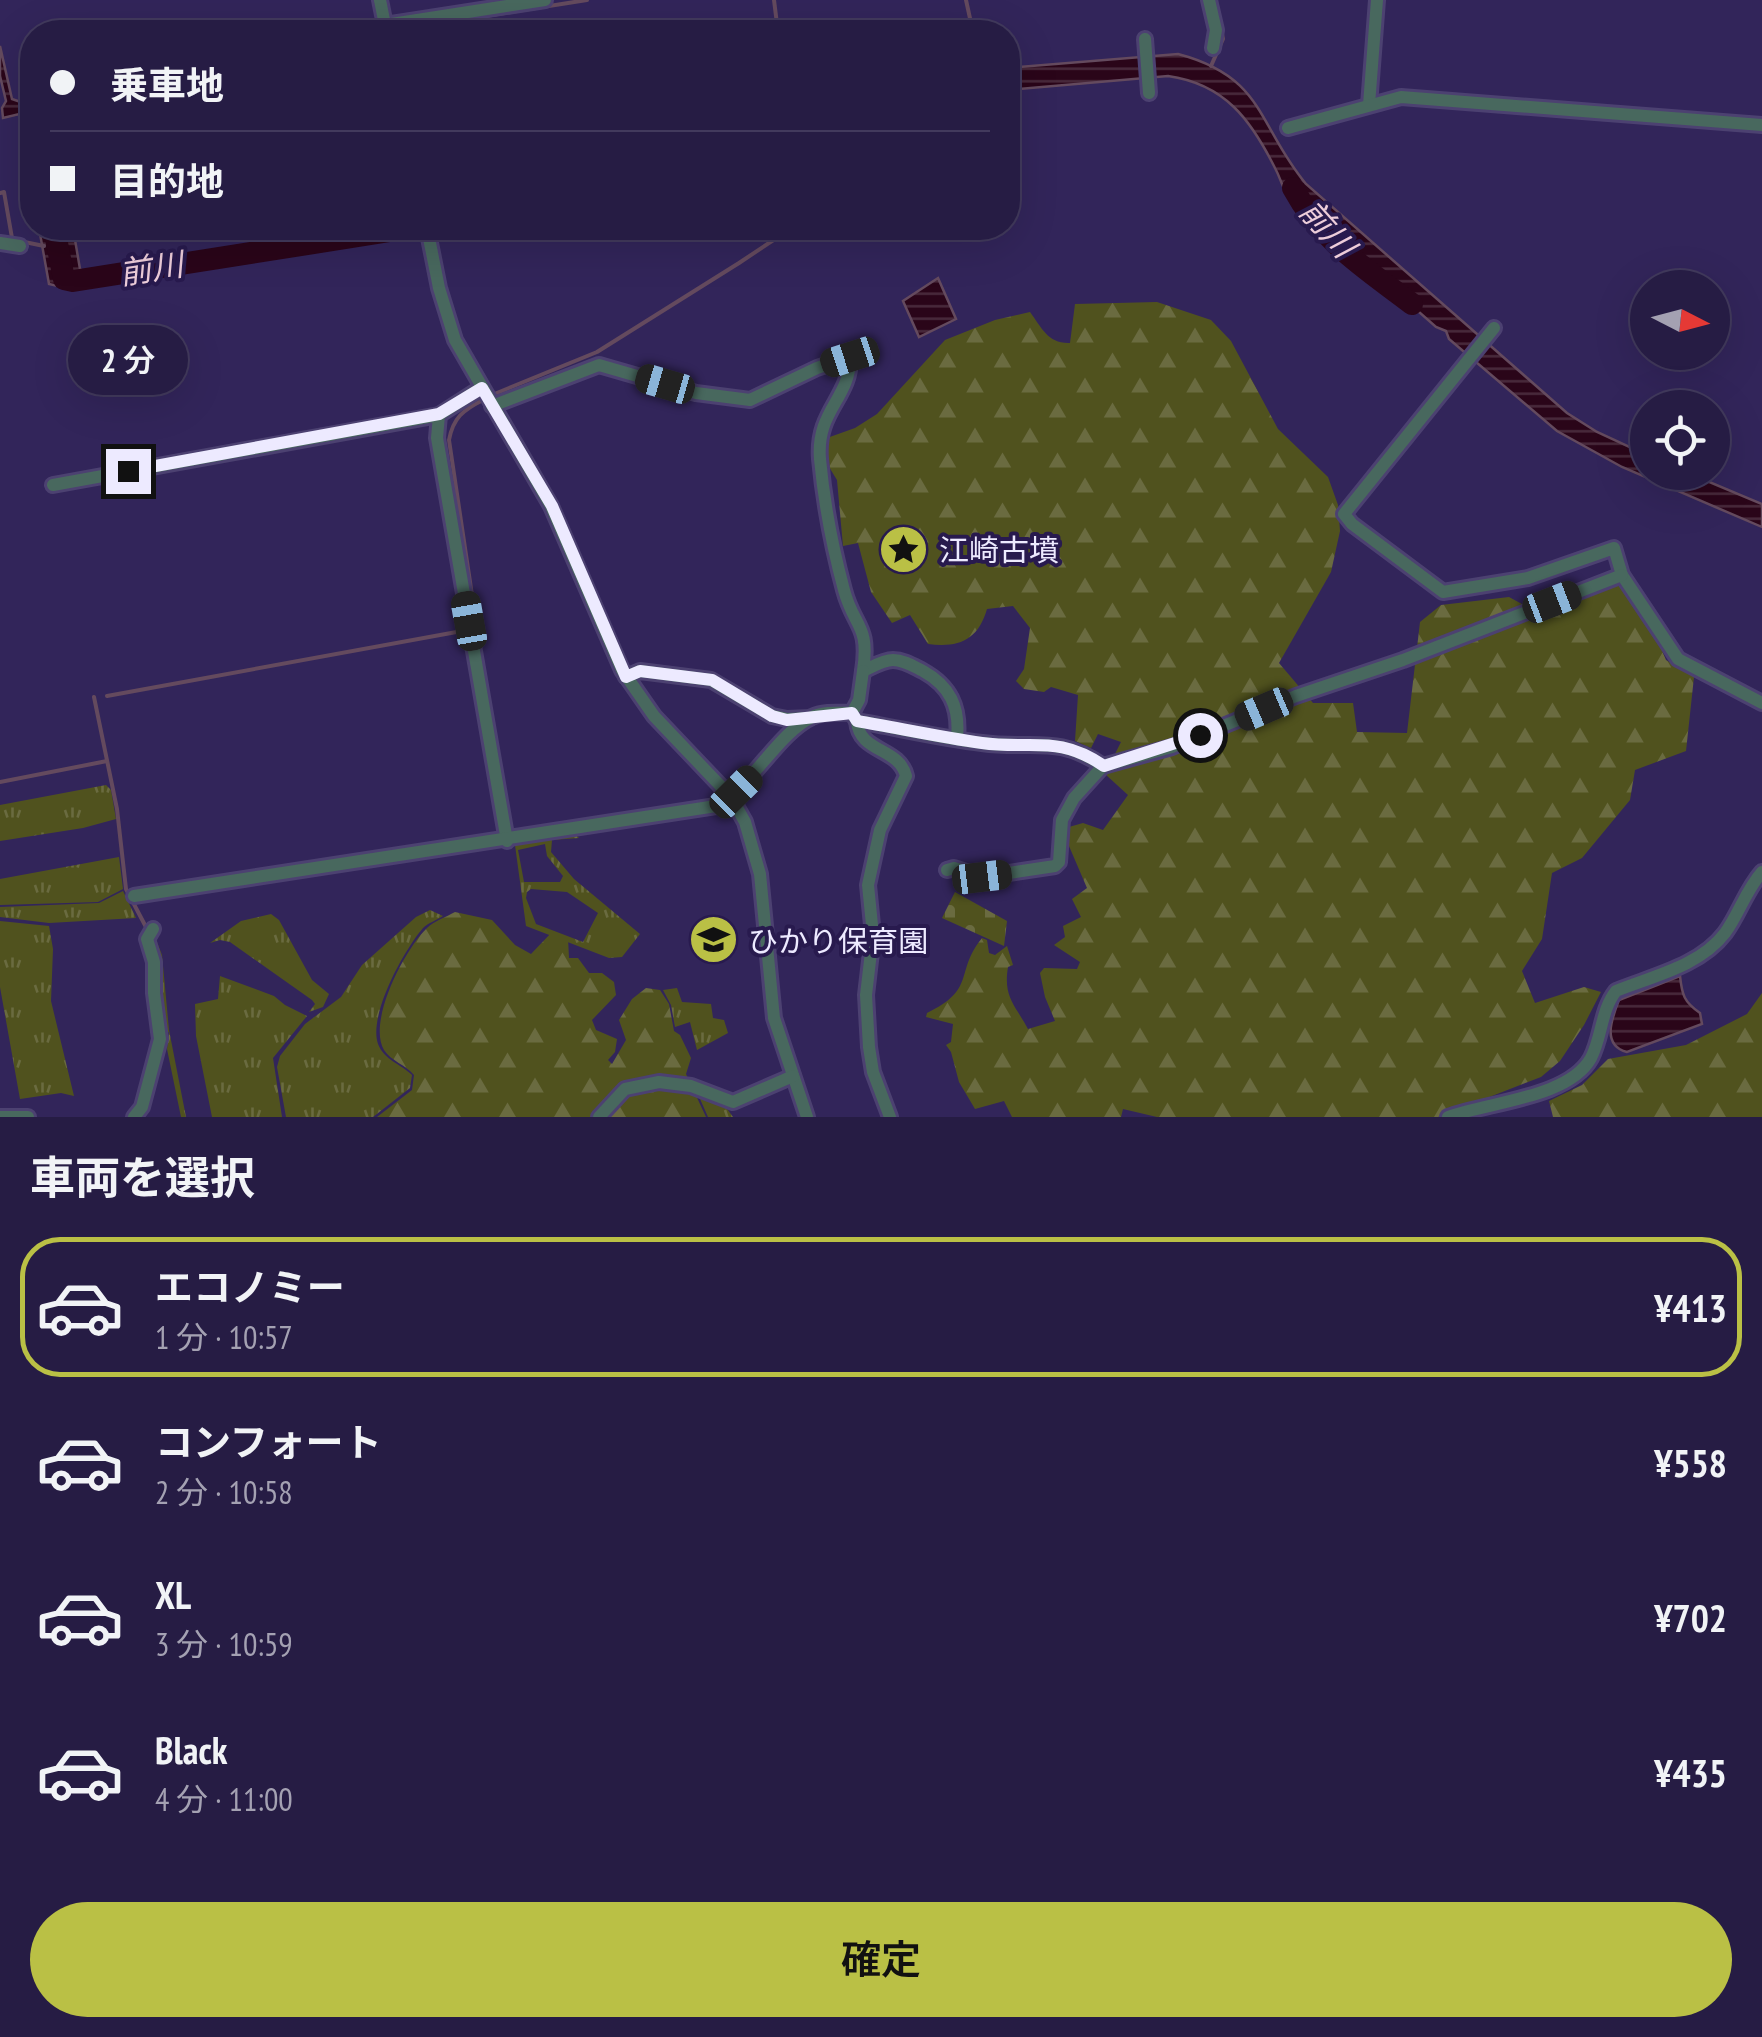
<!DOCTYPE html>
<html lang="ja">
<head>
<meta charset="utf-8">
<style>
  :root { --surface:#261c44; --page:#2e254b; --text:#f1f3f6; --muted:#a4a1b2; --line:#423a5d; --accent:#bac045 }
  body { margin:0; font-family:"PT Sans Narrow","Noto Sans JP",sans-serif; background:var(--page); color:var(--text); height:100vh; display:flex; flex-direction:column; font-size:38px; white-space:nowrap }
  * { box-sizing:border-box; margin:0 }
  p { font-size:32px; color:var(--muted) }
  .icon { flex:none; width:55px; height:55px; fill:none; stroke:currentColor; stroke-width:2; stroke-linecap:round; stroke-linejoin:round }
  .map { position:relative; height:1117px; overflow:hidden }
  .details { display:flex; flex-direction:column; background:var(--surface); flex:1 }
  .details>* { flex:none }
  .banner { position:absolute; left:20px; top:20px; width:1000px; height:220px; border-radius:40px; box-shadow:0 10px 40px #0002,0 0 0 2px var(--line); display:grid; align-content:center; height:220px; padding:0 30px; background:var(--surface) }
  .needle { width:65px; rotate:96deg }
  .buttons { position:absolute; left:1630px; top:270px; display:grid; gap:20px }
  .buttons a { display:grid; place-items:center; width:100px; height:100px; border-radius:50%; background:var(--surface); box-shadow:0 10px 40px #0002,0 0 0 2px var(--line); font-size:50px }
  .end { position:absolute; width:45px; height:45px; margin:-22px; border:12px solid #edeaff; background:#111; box-shadow:0 0 0 5px #111 }
  .from { border-radius:50% }
  .bubble { position:absolute; height:70px; border-radius:35px; background:var(--surface); box-shadow:0 10px 40px #0002,0 0 0 2px var(--line); font-size:32px; font-weight:600; line-height:70px; text-align:center }
  .car { position:absolute; width:30px; height:60px; margin:-30px -15px; border-radius:12px; box-shadow:0 0 8px 2px #0007; background:linear-gradient(#222 24%,#8ab4d8 0 40%,#222 0 76%,#8ab4d8 0 86%,#222 0) }
  .banner b { display:flex; align-items:center; gap:35px; height:95px; font-size:38px }
  .banner b+b { border-top:2px solid var(--line) }
  .banner i { width:25px; height:25px; background:var(--text) }
  ul { padding:0; list-style:none }
  li { display:flex; align-items:center; gap:30px; height:140px; margin:0 20px 15px; padding:0 10px; border:5px solid transparent; border-radius:40px }
  li div { flex:1 }
  li b { display:block; font-size:38px }
  li em { font-style:normal; font-weight:600 }
  li.active { border-color:var(--accent) }
  li>.icon { width:90px; height:90px; stroke-width:1.5 }
  h2 { padding:0 30px; font-size:45px; line-height:120px }
  .action { display:flex; gap:20px; margin-top:auto; padding:20px 30px }
  .action a { flex:1; height:115px; border-radius:60px; background:var(--accent); color:#111; font-size:40px; font-weight:600; line-height:115px; text-align:center }
  .map>svg:first-child { display:block }
  .grass { fill:url(#grass-tufts); fill-rule:evenodd }
  .forest { fill:url(#forest-firs) }
  .cemetery { fill:url(#cemetery-stones) }
  .water { fill:url(#water-rules); stroke:#644a5e; stroke-width:2.5 }
  .lines { fill:none; stroke-linecap:round; stroke-linejoin:round }
  .stream { stroke:#644a5e; stroke-width:4 }
  .river { stroke:#2a0519; stroke-width:22 }
  .minor-casing { stroke:#4c4171; stroke-width:18 }
  .minor { stroke:#48685e; stroke-width:12 }
  .route { stroke:#edeaff; stroke-width:12 }
  .labels { text-anchor:middle; dominant-baseline:central; stroke-width:8; stroke-linejoin:round; paint-order:stroke }
  .poi-label { font-size:30px; fill:#edeaff; stroke:#281a4e; text-anchor:start }
  .water-label { font-size:32px; font-style:italic; fill:#edcdda; stroke:#281a4e }
</style>
</head>
<body>
<div class="map">
<svg width="1762" height="1117" viewBox="0 0 1762 1117">
  <defs>
    <pattern id="grass-tufts" width="24" height="20" patternUnits="userSpaceOnUse" patternTransform="scale(2.5)"><rect width="24" height="20" fill="#50521e"/><path d="M3 7l-1-3M5 7V3M7 7l1-3M15 17l-1-3M17 17v-4M19 17l1-3" fill="none" stroke="#6a6b40"/></pattern>
    <pattern id="forest-firs" width="22" height="20" patternUnits="userSpaceOnUse" patternTransform="scale(2.5)"><rect width="22" height="20" fill="#50521e"/><path d="M5 1l3.5 6h-7zM16 11l3.5 6h-7z" fill="#6a6b40"/></pattern>
    <pattern id="cemetery-stones" width="16" height="16" patternUnits="userSpaceOnUse" patternTransform="scale(2.5)"><rect width="16" height="16" fill="#50521e"/><path d="M2 7V4a2 2 0 0 1 4 0v3zM10 15v-3a2 2 0 0 1 4 0v3z" fill="#6a6b40"/></pattern>
    <pattern id="water-rules" width="6" height="5" patternUnits="userSpaceOnUse" patternTransform="scale(2.5)"><rect width="6" height="5" fill="#2a0519"/><path d="M0 2.5h6" fill="none" stroke="#492a3c"/></pattern>
  </defs>
  <rect width="100%" height="100%" fill="#32255a"/>
  <g class="grass">
    <path d="M106 785 111 790 116 819 83 828 0 841V805Z"/>
    <path d="M574 833 579 838 552 840 551 852 574 879 640 934 622 957 609 958 526 926 515 845ZM545 844 547 856 563 876 560 882H524L518 850ZM531 889 567 892 598 913 583 942 536 924 526 898 527 892Z"/>
    <path d="M119 857 123 889 98 902 0 905V879Z"/>
    <path d="M123 891 136 918 49 923 0 917V907L99 903Z"/>
    <path d="M430 910 443 916C437 920 428 923 423 928 404 950 368 1015 378 1044 384 1060 401 1064 412 1075L410 1088 373 1117H286L277 1067 280 1056 305 1024 341 997 362 965 416 917Z"/>
    <path d="M271 914 279 920 312 980 329 994 323 1007 309 1012 315 1004 312 1000 230 942 220 940 210 943 241 921Z"/>
    <path d="M0 921 49 926 53 949 51 1001 74 1096 61 1093 20 1099 0 987Z"/>
    <path d="M155 937 162 955 169 1030 186 1117H181L167 1049 169 1032 165 1035 160 955Z"/>
    <path d="M220 976 274 996 285 1005 307 1016 273 1058 282 1117H212L196 1036 195 1004 218 999Z"/>
    <path d="M677 988 682 1002 711 1004 713 1018 724 1020 728 1033 697 1050 690 1022 675 1027 671 1005 663 990Z"/>
    <path d="M697 1092 722 1102 733 1117H708Z"/>
  </g>
  <g class="forest">
    <path d="M1157 302 1211 320 1231 341 1278 429 1328 477 1338 505 1340 531 1331 572 1279 663 1313 703H1353L1357 732 1407 733 1420 622 1441 605 1509 597 1540 614 1619 581 1655 634 1666 660 1694 677 1686 751 1635 770 1630 800 1582 858 1552 873 1542 939 1522 971 1535 1003 1584 987 1601 992 1584 1025 1560 1061 1541 1077 1438 1117H1157L1123 1109 1121 1117H1012L1004 1101 975 1109 959 1082 951 1052 946 1045 951 1042 953 1024 926 1017 927 1013C977 989 954 973 982 938L987 940 989 953 995 955 1007 946 1013 965 1008 967C1003 997 1015 1005 1028 1029L1055 1021 1045 997 1040 973 1044 968 1077 969 1080 962 1054 945 1065 937 1063 926 1081 917 1072 899 1087 888 1066 839 1069 827 1083 823 1103 830 1128 795 1105 774 1121 742 1098 734 1091 748 1075 741 1078 695 1051 687 1044 692 1024 689 1016 681 1024 669 1030 628 1013 606 987 609C978 640 959 648 928 644L910 615 892 623 871 592 858 543 843 546 837 480 826 462 827 438 855 428 877 414 945 340 995 320 1030 312C1042 328 1048 344 1070 343L1075 304Z"/>
    <path d="M455 912 492 920 515 945 531 954 553 931 568 938 569 958H578L589 973H602L614 982 616 995 592 1020 596 1030 617 1039 615 1052 608 1060 612 1064 626 1040 619 1020 632 999 646 988 660 990 669 1004 674 1031 680 1035 691 1058 686 1074 706 1117H377L412 1090 414 1075C406 1065 391 1061 384 1050 367 1021 405 949 427 928 434 921 446 917 455 912Z"/>
    <path d="M1762 993V1117H1553L1549 1101 1582 1085 1608 1059 1686 1045 1747 1014Z"/>
  </g>
  <path class="cemetery" d="M955 892 1007 921 1004 946 942 918Z"/>
  <g class="water">
    <path d="M0 46 12 99 32 106V182L23 117 19 114 3 118 2 108 6 101 0 76Z"/>
    <path d="M1178 54C1265 77 1257 125 1306 184L1567 413 1597 432 1647 455 1648 472 1688 473 1762 504V527L1622 467 1557 431 1449 339 1446 331 1436 327 1293 201C1282 190 1282 181 1275 168 1251 120 1225 84 1168 76L1008 90V68Z"/>
    <path d="M39 228H73L80 269 88 275 90 282 62 287 49 284Z"/>
    <path d="M938 278 956 319 919 337 903 301Z"/>
    <path d="M1680 976C1682 995 1684 1002 1700 1013L1702 1024 1627 1052C1601 1045 1612 1018 1619 1000Z"/>
  </g>
  <g class="lines">
    <g class="stream">
      <path d="M774 0 778 32"/>
      <path d="M966 0 973 32"/>
      <path d="M403 29 587 0"/>
      <path d="M374 32H376"/>
      <path d="M1211 66 1223 39 1221 29"/>
      <path d="M0 193 4 192 12 238"/>
      <path d="M0 237 44 246"/>
      <path d="M492 395 597 352 739 263 775 239 782 228"/>
      <path d="M477 629 449 440C453 418 463 410 483 400"/>
      <path d="M107 696 462 631"/>
      <path d="M94 697 117 809 126 889 147 929"/>
      <path d="M0 782 107 761"/>
      <path d="M154 941 158 961"/>
    </g>
    <g class="river">
      <path d="M1293 188C1322 242 1365 268 1412 304"/>
      <path d="M54 228 64 279 73 281 409 228"/>
    </g>
    <defs>
      <g id="minor">
        <path d="M380 0 386 30"/>
        <path d="M1209 0 1216 30 1213 48"/>
        <path d="M385 25 545 0"/>
        <path d="M1145 39 1149 93"/>
        <path d="M1369 105 1377 0"/>
        <path d="M1288 128 1401 97 1762 125"/>
        <path d="M427 228 439 288 455 340 551 506 622 670 654 716 731 797 745 822 760 874 774 1018 807 1117"/>
        <path d="M0 243 20 246"/>
        <path d="M1494 328 1344 514 1352 524 1443 592 1528 578 1614 548 1622 575 1678 659 1762 703"/>
        <path d="M492 406 599 365 696 393 750 400 817 368 850 357C851 398 816 410 820 459 824 502 833 549 844 590 854 628 870 624 863 671 872 667 883 660 893 660 904 660 913 666 923 671 950 686 960 707 957 738"/>
        <path d="M439 415 437 438 507 841"/>
        <path d="M53 485 439 415 481 388"/>
        <path d="M626 677 640 671 711 680 772 716 787 719 810 718"/>
        <path d="M852 713 859 700 863 671"/>
        <path d="M857 721C859 753 899 747 906 776L880 830 868 885 873 935 866 995 869 1047 873 1072 890 1117"/>
        <path d="M947 870 954 868 982 877 1055 866 1059 862 1062 820 1074 798 1103 766"/>
        <path d="M134 896 716 806C754 784 777 734 812 717 823 711 840 713 852 713L857 721C898 728 940 738 982 743 1031 750 1058 734 1103 766L1172 747 1296 696 1403 660 1622 575"/>
        <path d="M1 1117H28"/>
        <path d="M134 1117 142 1107 160 1039 154 993V962L147 939 153 929"/>
        <path d="M599 1117 625 1089 659 1082 691 1086 733 1102 793 1076"/>
        <path d="M1448 1117C1488 1102 1569 1098 1591 1058 1602 1037 1601 1010 1616 991 1653 976 1700 966 1725 933 1739 914 1746 890 1762 872"/>
      </g>
    </defs>
    <use href="#minor" class="minor-casing"/>
    <use href="#minor" class="minor"/>
  </g>
  <g class="lines">
    <path class="route" d="M128 471 439 414 482 388 552 506 626 677 640 671 712 680 772 716 787 720 852 713 857 721C898 728 940 737 982 743 1031 750 1058 734 1104 766L1200 735"/>
  </g>
  <defs>
    <symbol id="sight-disc" viewBox="-11 -11 22 22"><circle r="9.5" fill="#bac045" stroke="#281a4e"/><path d="M0-6L1.8-2.2L6-1.7L2.9 1.2L3.7 5.4L0 3.3L-3.7 5.4L-2.9 1.2L-6-1.7L-1.8-2.2Z" fill="#111"/></symbol>
    <symbol id="school-disc" viewBox="-11 -11 22 22"><circle r="9.5" fill="#bac045" stroke="#281a4e"/><path d="M0-5L7-2L0 1L-7-2ZM-4 1L0 2.5L4 1V4Q0 6-4 4Z" fill="#111"/></symbol>
  </defs>
  <g fill-rule="evenodd">
    <use href="#sight-disc" x="876" y="522" width="55" height="55"/>
    <use href="#school-disc" x="686" y="912" width="55" height="55"/>
  </g>
  <g class="labels">
    <g class="poi-label">
      <text x="939" y="549">江崎古墳</text>
      <text x="748" y="940">ひかり保育園</text>
    </g>
    <g class="water-label">
      <text transform="translate(1328 228) rotate(48)">前川</text>
      <text transform="translate(151 268) rotate(-9)">前川</text>
    </g>
  </g>
</svg>
<div class="buttons">
<a><svg class="needle" viewBox="-14 -14 28 28"><path d="M0-13l5 13h-10z" fill="#e53935"/><path d="M0 13l5-13h-10z" fill="#a4a1b2"/></svg></a>
<a><svg class="icon" aria-label="locate" viewBox="0 0 24 24"><circle cx="12" cy="12" r="6"/><path d="M12 2v4M12 18v4M2 12h4M18 12h4"/></svg></a>
</div>
<i class="end from" style="left:1200px;top:735px"></i>
<i class="end" style="left:128px;top:471px"></i>
<div class="bubble" style="left:68px;top:325px;width:120px">2 分</div>
<i class="car" style="left:850px;top:357px;rotate:252deg"></i>
<i class="car" style="left:665px;top:384px;rotate:286deg"></i>
<i class="car" style="left:1552px;top:602px;rotate:69deg"></i>
<i class="car" style="left:469px;top:621px;rotate:350deg"></i>
<i class="car" style="left:1264px;top:709px;rotate:247deg"></i>
<i class="car" style="left:736px;top:792px;rotate:45deg"></i>
<i class="car" style="left:982px;top:877px;rotate:83deg"></i>
<div class="banner">
<b><i class="from"></i>乗車地</b>
<b><i></i>目的地</b>
</div>
</div>
<section class="details">
<h2>車両を選択</h2>
<ul>
<li class="active"><svg class="icon" aria-label="car" viewBox="0 0 24 24"><path d="M5 17H2v-5l4-1 3-4h7l3 4 3 1v5h-3M9 17h6M6 11h13"/><circle cx="7" cy="17" r="2"/><circle cx="17" cy="17" r="2"/></svg><div><b>エコノミー</b><p>1 分 · 10:57</p></div><em>¥413</em></li>
<li><svg class="icon" aria-label="car" viewBox="0 0 24 24"><path d="M5 17H2v-5l4-1 3-4h7l3 4 3 1v5h-3M9 17h6M6 11h13"/><circle cx="7" cy="17" r="2"/><circle cx="17" cy="17" r="2"/></svg><div><b>コンフォート</b><p>2 分 · 10:58</p></div><em>¥558</em></li>
<li><svg class="icon" aria-label="car" viewBox="0 0 24 24"><path d="M5 17H2v-5l4-1 3-4h7l3 4 3 1v5h-3M9 17h6M6 11h13"/><circle cx="7" cy="17" r="2"/><circle cx="17" cy="17" r="2"/></svg><div><b>XL</b><p>3 分 · 10:59</p></div><em>¥702</em></li>
<li><svg class="icon" aria-label="car" viewBox="0 0 24 24"><path d="M5 17H2v-5l4-1 3-4h7l3 4 3 1v5h-3M9 17h6M6 11h13"/><circle cx="7" cy="17" r="2"/><circle cx="17" cy="17" r="2"/></svg><div><b>Black</b><p>4 分 · 11:00</p></div><em>¥435</em></li>
</ul>
<div class="action"><a>確定</a></div>
</section>
</body>
</html>
